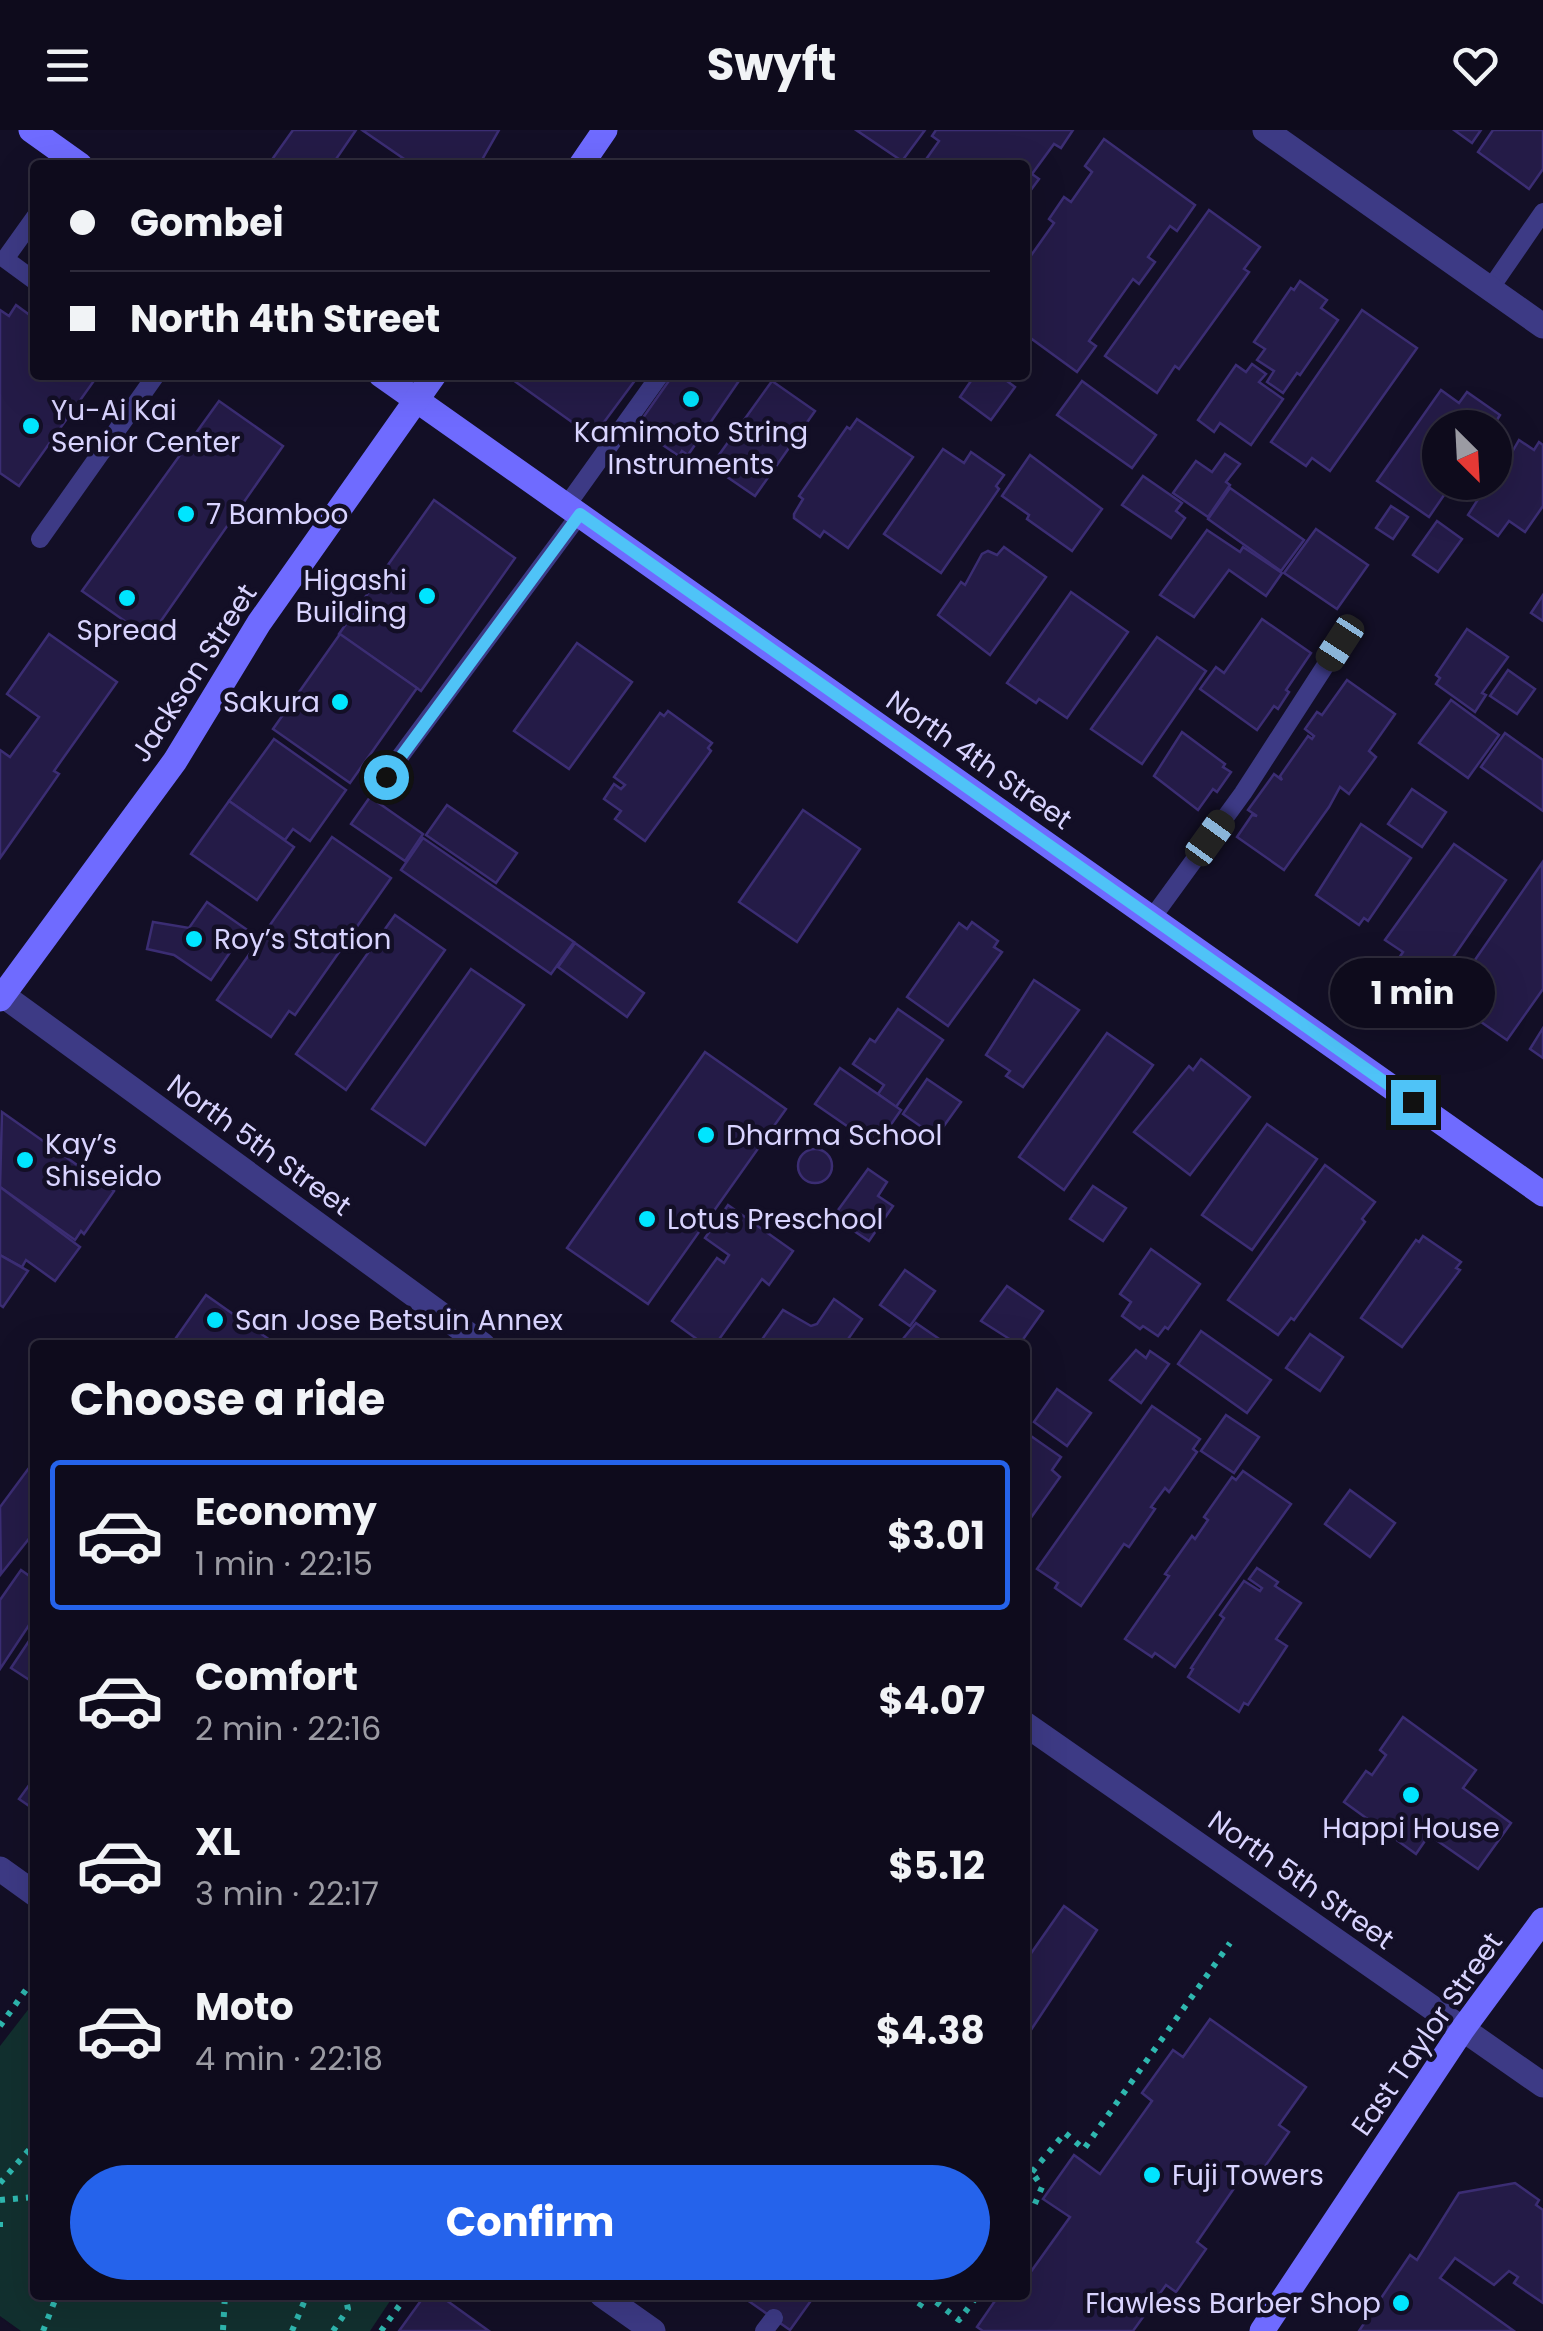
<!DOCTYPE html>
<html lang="en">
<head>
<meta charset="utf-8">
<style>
  :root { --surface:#0e0b1c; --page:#1c1929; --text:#f1f3f6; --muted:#9b9ba3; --line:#2e2b3b; --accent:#2563eb }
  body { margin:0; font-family:Poppins,sans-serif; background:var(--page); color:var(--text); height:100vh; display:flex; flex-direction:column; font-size:38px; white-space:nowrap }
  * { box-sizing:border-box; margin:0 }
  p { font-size:32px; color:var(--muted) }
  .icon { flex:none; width:55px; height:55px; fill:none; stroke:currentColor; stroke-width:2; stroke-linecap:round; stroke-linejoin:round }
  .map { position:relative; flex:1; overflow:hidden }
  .sheet { position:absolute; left:30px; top:1210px; width:1000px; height:960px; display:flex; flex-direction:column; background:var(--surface); border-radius:10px; box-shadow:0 10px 40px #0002,0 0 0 2px var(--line) }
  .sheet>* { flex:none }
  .guide { position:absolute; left:30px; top:30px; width:1000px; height:220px; border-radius:10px; box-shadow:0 10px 40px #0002,0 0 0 2px var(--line); display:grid; align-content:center; height:220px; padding:0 40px; background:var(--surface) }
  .needle { width:65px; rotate:156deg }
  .tools { position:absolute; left:1422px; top:280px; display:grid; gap:20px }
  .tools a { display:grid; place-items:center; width:90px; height:90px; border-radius:50%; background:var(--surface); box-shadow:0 10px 40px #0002,0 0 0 2px var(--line); font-size:50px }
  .end { position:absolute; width:45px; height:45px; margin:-22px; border:12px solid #4fc3f7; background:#111; box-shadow:0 0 0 5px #111 }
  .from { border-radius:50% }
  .bubble { position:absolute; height:70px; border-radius:35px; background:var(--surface); box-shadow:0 10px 40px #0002,0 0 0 2px var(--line); font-size:32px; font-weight:700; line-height:70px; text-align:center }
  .car { position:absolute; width:30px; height:60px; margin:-30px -15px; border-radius:12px; box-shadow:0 0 8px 2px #0007; background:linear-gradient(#222 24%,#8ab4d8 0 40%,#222 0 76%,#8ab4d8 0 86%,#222 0) }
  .guide b { display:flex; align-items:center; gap:35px; height:95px; font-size:38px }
  .guide b+b { border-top:2px solid var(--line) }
  .guide i { width:25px; height:25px; background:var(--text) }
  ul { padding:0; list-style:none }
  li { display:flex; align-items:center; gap:30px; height:150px; margin:0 20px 15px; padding:0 20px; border:5px solid transparent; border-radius:10px }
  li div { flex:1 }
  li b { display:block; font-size:38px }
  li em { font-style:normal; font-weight:700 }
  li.active { border-color:var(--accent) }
  li>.icon { width:90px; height:90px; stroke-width:1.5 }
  h2 { padding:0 40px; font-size:45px; line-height:120px }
  .cta { display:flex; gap:20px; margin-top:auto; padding:20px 40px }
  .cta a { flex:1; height:115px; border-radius:60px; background:var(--accent); color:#fff; font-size:40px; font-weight:700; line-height:115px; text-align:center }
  header { display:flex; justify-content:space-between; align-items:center; height:130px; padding:0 40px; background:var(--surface); font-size:45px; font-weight:700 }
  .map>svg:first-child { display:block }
  .green { fill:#12302f }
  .building { fill:#241b47; stroke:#3b2d73; stroke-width:2.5 }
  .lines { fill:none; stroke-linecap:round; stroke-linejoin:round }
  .path { stroke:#2fb8b0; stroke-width:6; stroke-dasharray:5 8; stroke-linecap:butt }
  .lane { stroke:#3d3a85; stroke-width:18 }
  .street { stroke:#3d3a85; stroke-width:25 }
  .secondary { stroke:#6f6bff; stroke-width:25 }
  .route { stroke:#4fc3f7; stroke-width:12 }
  .poi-dot { fill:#00e5ff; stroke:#130f26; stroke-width:4 }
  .labels { text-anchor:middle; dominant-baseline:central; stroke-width:9; stroke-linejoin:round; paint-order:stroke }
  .poi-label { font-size:28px; fill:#d9d4ff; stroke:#130f26; text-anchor:start }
  .street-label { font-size:28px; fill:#d9d4ff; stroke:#130f26 }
</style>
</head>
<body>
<header><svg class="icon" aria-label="menu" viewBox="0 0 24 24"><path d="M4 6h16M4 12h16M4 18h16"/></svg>Swyft<svg class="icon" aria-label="heart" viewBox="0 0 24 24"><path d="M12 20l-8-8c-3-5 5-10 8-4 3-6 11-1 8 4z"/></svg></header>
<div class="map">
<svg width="1543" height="2201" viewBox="0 0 1543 2201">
  <rect width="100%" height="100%" fill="#130f26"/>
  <path class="green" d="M34 1872 35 2165H394L370 2201H21L0 2186V1916Z"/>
  <g class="building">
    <path d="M293 0H356L332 35H277L271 31Z"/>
    <path d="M362 0H499L479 35H413Z"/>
    <path d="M856 0H925L902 31Z"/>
    <path d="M936 0H1073L1061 18 1054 14 1032 44 1039 49 1025 68V35H922L939 11 932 6Z"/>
    <path d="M1454 0H1481L1472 13Z"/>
    <path d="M1493 0H1543V39L1529 59 1478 22Z"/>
    <path d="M1104 9 1195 75 1177 101 1170 96 1148 127 1155 132 1139 154 1133 149 1089 211 1096 216 1077 242 1025 204V134L1054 93 1049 89 1064 67 1071 72 1092 42 1085 36Z"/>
    <path d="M1209 80 1260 117 1244 139 1249 142 1179 239 1175 236 1157 263 1105 226Z"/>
    <path d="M1300 151 1327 170 1321 178 1338 190 1300 245 1297 243 1283 263 1267 252 1274 241 1257 230 1265 219 1254 212 1291 158 1294 160Z"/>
    <path d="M16 175 35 189V245H91L96 248 19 356 0 343V180L9 186Z"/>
    <path d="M1362 180 1417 218 1330 341 1312 328 1306 336 1271 312Z"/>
    <path d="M1252 234 1266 244 1259 252 1283 269 1251 315 1220 293 1214 302 1198 290 1236 235 1246 242Z"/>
    <path d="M517 245H639L593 307 513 250Z"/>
    <path d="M673 245H743L688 325 682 321 679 326 642 301 646 296 640 292Z"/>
    <path d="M975 245H999L1015 257 991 290 960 267Z"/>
    <path d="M772 251 815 281 755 366 711 336Z"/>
    <path d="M1082 251 1156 305 1132 338 1057 285Z"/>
    <path d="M1441 260 1459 273 1467 262 1500 285 1492 298H1440V352H1453L1429 387 1377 351Z"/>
    <path d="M219 271 283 316 149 508 82 461Z"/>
    <path d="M857 289 913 327 848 418 824 401 820 407 794 388V384L803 369 799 366 847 297 850 299Z"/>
    <path d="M1519 310 1534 320 1539 312 1543 315V376L1525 402 1509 391 1498 406 1468 385 1489 352H1495Z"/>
    <path d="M943 319 964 333 971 322 1004 345 996 356 999 359 941 443 884 404Z"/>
    <path d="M1225 324 1240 334 1226 352 1230 355 1208 387 1173 363 1196 331 1212 342Z"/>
    <path d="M1030 325 1102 379 1072 421 1027 389 1029 385 1002 366Z"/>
    <path d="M1143 346 1182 373 1176 381 1185 388 1171 408 1122 375Z"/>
    <path d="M1230 358 1304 410 1281 441 1208 389Z"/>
    <path d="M434 370 515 428 421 561 339 504Z"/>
    <path d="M1391 376 1408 387 1393 409 1376 398Z"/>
    <path d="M1437 391 1462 409 1438 442 1413 425Z"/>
    <path d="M1316 399 1368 435 1337 479 1284 443Z"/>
    <path d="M1207 400 1240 422 1243 417 1282 443 1266 466 1229 440 1194 487 1160 465Z"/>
    <path d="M1004 417 1046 447 990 525 938 485 961 452 965 455 982 424 988 421 997 425Z"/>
    <path d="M1071 462 1128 502 1067 588 1039 569 1036 573 1007 553Z"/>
    <path d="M1543 465V491L1531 483Z"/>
    <path d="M1262 489 1311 523 1286 560 1289 562 1278 579 1274 576 1257 600 1200 559 1216 537 1224 543Z"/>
    <path d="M1467 499 1508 527 1482 563 1486 565 1475 582 1436 554 1440 548 1436 545Z"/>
    <path d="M49 504 117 552 54 641 59 644 0 728V620L10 627 39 587 7 564Z"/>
    <path d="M340 504 417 558 350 653 273 599Z"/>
    <path d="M1157 507 1206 541 1142 634 1091 599Z"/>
    <path d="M577 513 632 552 569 639 514 601Z"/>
    <path d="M1508 540 1535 559 1517 584 1490 566Z"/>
    <path d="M1347 550 1395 584 1369 621 1376 627 1349 664 1340 657 1329 677 1284 740 1237 707 1252 685 1257 686 1248 680 1274 644 1282 650 1280 646 1308 606 1312 609 1314 606 1305 599 1317 582 1322 585Z"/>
    <path d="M1451 570 1499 605 1468 648 1419 613Z"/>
    <path d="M668 581 712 613 708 618 711 621 645 711 615 689 621 681 604 669 614 654 621 659 625 655 614 647 660 583 664 586Z"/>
    <path d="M1182 602 1225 634 1223 637 1231 642 1217 662 1213 659 1198 680 1154 646Z"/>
    <path d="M1505 603 1543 630V681L1481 637Z"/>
    <path d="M274 609 346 660 310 711 293 699 285 710 229 671Z"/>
    <path d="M1412 659 1446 682 1422 717 1388 694Z"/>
    <path d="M370 667 423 704 405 731 351 694Z"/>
    <path d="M229 671 294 717 257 770 191 724Z"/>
    <path d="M447 675 517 723 496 753 426 705Z"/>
    <path d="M803 680 860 719 797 812 739 772Z"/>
    <path d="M1361 694 1411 728 1368 791 1364 788 1359 795 1316 765Z"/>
    <path d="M332 707 391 748 295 885 289 881 271 907 217 870Z"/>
    <path d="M423 708 574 812 551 844 401 740Z"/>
    <path d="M1454 714 1506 750 1434 855 1397 831 1403 822 1385 810Z"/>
    <path d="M1542 733 1543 859 1507 910 1448 869Z"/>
    <path d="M207 772 246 799 211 850 174 825 147 819 153 792 189 798Z"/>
    <path d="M395 785 445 820 346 960 296 924Z"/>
    <path d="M972 792 998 811 994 817 1002 822 948 896 907 867 959 793 967 799Z"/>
    <path d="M575 813 644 863 627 887 558 837Z"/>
    <path d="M471 839 524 875 425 1015 372 979Z"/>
    <path d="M1034 850 1079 880 1023 957 1006 946 1010 941 986 925Z"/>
    <path d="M898 879 943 910 896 977 878 964 884 955 853 934 870 909 875 912Z"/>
    <path d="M1543 898V928L1530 919Z"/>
    <path d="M1107 903 1153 935 1064 1060 1019 1027Z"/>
    <path d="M705 922 786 979 648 1174 567 1118Z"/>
    <path d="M1201 929 1250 967 1190 1045 1134 1002 1189 936 1193 940Z"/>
    <path d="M840 938 901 980 876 1016 815 974Z"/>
    <path d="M927 949 961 972 936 1007 903 984Z"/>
    <path d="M2 982 114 1061 84 1104 81 1101 75 1110 0 1057Z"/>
    <path d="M1267 994 1317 1029 1252 1120 1202 1085Z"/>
    <circle cx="815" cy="1036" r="17"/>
    <path d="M1325 1035 1375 1072 1362 1089 1365 1092 1294 1190 1291 1188 1278 1205 1228 1170Z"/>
    <path d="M868 1039 887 1052 878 1066 893 1076 869 1111 833 1087Z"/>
    <path d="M1093 1056 1126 1078 1103 1111 1070 1089Z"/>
    <path d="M0 1057 80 1117 55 1151 26 1130 22 1137 0 1125Z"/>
    <path d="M728 1075 793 1121 769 1155 762 1149 715 1215H705L672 1191 717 1128 724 1133 729 1125 705 1108Z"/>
    <path d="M1423 1106 1461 1132 1456 1138 1460 1140 1402 1217 1361 1188 1416 1110 1419 1112Z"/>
    <path d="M1151 1119 1200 1154 1168 1199 1165 1197 1158 1206 1143 1196 1140 1199 1122 1186 1131 1172 1120 1164Z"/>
    <path d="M0 1125 28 1141 3 1177 0 1175Z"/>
    <path d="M905 1140 935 1161 910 1196 880 1175Z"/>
    <path d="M1007 1156 1043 1181 1019 1215 981 1191Z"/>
    <path d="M206 1165 277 1215H171Z"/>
    <path d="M834 1169 862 1189 844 1215H758L783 1180 811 1196 817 1194Z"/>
    <path d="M916 1193 948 1215H898Z"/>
    <path d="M1201 1201 1271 1250 1247 1283 1178 1234Z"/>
    <path d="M1310 1204 1343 1227 1320 1261 1286 1238Z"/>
    <path d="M1136 1220 1146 1228 1150 1221 1169 1234 1141 1273 1110 1250Z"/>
    <path d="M1057 1259 1091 1283 1067 1316 1034 1292Z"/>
    <path d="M1152 1276 1200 1309 1193 1319 1197 1322 1169 1362 1165 1358 1151 1377 1155 1379 1129 1417 1124 1414 1081 1476 1055 1458 1058 1453 1037 1439Z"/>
    <path d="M1226 1285 1259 1307 1234 1343 1201 1321Z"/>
    <path d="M1028 1304 1061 1327 1052 1340 1060 1347 1025 1396V1308Z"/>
    <path d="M29 1338 35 1342V1401L1 1444 0 1377Z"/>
    <path d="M1243 1341 1291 1374 1175 1537 1155 1523 1152 1527 1125 1509 1169 1446 1165 1444 1192 1406 1195 1409 1208 1390 1204 1387 1232 1347 1236 1350Z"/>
    <path d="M1350 1360 1395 1393 1370 1427 1325 1394Z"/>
    <path d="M1257 1438 1278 1452 1275 1456 1301 1473 1276 1509 1287 1516 1248 1575 1244 1573 1239 1582 1188 1547 1193 1539 1191 1538 1224 1488 1220 1485 1244 1451 1260 1461 1262 1458 1249 1449Z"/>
    <path d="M21 1440 35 1450V1486L0 1539V1470Z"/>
    <path d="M35 1502V1551L34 1553 11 1538Z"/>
    <path d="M1403 1587 1476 1640 1463 1658 1511 1693 1478 1739 1429 1705 1416 1724 1344 1672 1366 1641 1372 1645 1386 1625 1380 1620Z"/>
    <path d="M35 1647V1680L19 1669Z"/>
    <path d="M1064 1776 1097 1800 1025 1909V1832Z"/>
    <path d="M1210 1889 1306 1957 1279 1995 1289 2002 1259 2045 1248 2038 1197 2112 1206 2119 1176 2162 1166 2155 1133 2201H983L977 2197 999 2165H1025V2150L1070 2087 1043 2069 1074 2025 1100 2044 1152 1971 1142 1963 1173 1920 1183 1927Z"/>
    <path d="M1515 2053 1539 2070 1536 2075 1543 2080V2173L1514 2153 1518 2147 1509 2141 1494 2155 1455 2128 1440 2148 1514 2201H1359L1410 2125 1417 2130 1459 2063Z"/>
    <path d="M425 2165H439L489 2201H399Z"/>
    <path d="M740 2165H815L790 2200Z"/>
  </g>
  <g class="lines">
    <g class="path">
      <path d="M0 1896 28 1857"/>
      <path d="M1025 2039 1032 2042 1042 2057 1034 2076 1025 2080"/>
      <path d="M1032 2042 1065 2003 1084 2019 1230 1813"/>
      <path d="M0 2053 35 2013"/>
      <path d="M0 2070 35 2067"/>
      <path d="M0 2092V2101"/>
      <path d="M919 2177 927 2165 959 2190 978 2165"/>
      <path d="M223 2200 225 2165"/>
      <path d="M43 2201 57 2165"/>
      <path d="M292 2201 307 2165"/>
      <path d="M333 2201 348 2179 345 2165"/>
      <path d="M381 2201 407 2165"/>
    </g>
    <g class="lane">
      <path d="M35 87 5 129 35 151"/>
      <path d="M1490 159 1543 82"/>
      <path d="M567 375 660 245"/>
      <path d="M40 409 156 245"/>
      <path d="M385 647 580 384"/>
      <path d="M1152 788 1243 663 1340 513"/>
      <path d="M764 2201 774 2188"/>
    </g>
    <g class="street">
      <path d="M1265 0 1543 196"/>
      <path d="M0 863 483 1215"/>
      <path d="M1025 1594 1543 1955"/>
      <path d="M0 1739 35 1764"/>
      <path d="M602 2165 653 2201"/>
    </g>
    <g class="secondary">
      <path d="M31 0 80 35"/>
      <path d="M581 35 605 0"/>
      <path d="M381 245 1543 1064"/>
      <path d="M0 869 175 631 259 493 434 245"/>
      <path d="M1262 2201 1462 1900 1543 1790"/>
    </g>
  </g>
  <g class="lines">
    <path class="route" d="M386 647 580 384 1413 972"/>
  </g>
  <g class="poi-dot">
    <circle cx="691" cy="269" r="10"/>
    <circle cx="31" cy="296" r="10"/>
    <circle cx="186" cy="384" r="10"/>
    <circle cx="427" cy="466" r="10"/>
    <circle cx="127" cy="468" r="10"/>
    <circle cx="340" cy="572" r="10"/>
    <circle cx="194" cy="809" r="10"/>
    <circle cx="706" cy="1005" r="10"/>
    <circle cx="25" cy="1030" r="10"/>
    <circle cx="647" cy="1089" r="10"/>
    <circle cx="215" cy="1190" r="10"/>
    <circle cx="1411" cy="1665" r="10"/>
    <circle cx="1152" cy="2045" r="10"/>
    <circle cx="1401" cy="2173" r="10"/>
  </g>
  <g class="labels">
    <g class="poi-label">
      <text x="51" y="280">Yu-Ai Kai<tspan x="51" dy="32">Senior Center</tspan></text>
      <text x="691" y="302" text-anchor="middle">Kamimoto String<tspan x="691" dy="32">Instruments</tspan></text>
      <text x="206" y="384">7 Bamboo</text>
      <text x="407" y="450" text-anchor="end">Higashi<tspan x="407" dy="32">Building</tspan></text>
      <text x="127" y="500" text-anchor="middle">Spread</text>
      <text x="320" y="572" text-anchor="end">Sakura</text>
      <text x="214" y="809">Roy’s Station</text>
      <text x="726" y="1005">Dharma School</text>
      <text x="45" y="1014">Kay’s<tspan x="45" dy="32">Shiseido</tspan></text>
      <text x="667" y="1089">Lotus Preschool</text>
      <text x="235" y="1190">San Jose Betsuin Annex</text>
      <text x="1411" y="1698" text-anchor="middle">Happi House</text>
      <text x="1172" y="2045">Fuji Towers</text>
      <text x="1381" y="2173" text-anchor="end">Flawless Barber Shop</text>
    </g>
    <g class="street-label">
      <text transform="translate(194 543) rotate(-57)">Jackson Street</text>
      <text transform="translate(979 630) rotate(35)">North 4th Street</text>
      <text transform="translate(259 1015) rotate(36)">North 5th Street</text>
      <text transform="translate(1301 1750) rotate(35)">North 5th Street</text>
      <text transform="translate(1427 1904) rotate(-55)">East Taylor Street</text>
    </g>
  </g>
</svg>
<div class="tools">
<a><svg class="needle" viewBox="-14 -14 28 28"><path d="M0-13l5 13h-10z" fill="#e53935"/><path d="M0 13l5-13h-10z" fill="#9b9ba3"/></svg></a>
</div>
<i class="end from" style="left:386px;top:647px"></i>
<i class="end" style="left:1413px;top:972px"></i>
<div class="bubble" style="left:1330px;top:828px;width:165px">1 min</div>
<i class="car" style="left:1340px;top:513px;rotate:213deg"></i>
<i class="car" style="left:1210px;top:708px;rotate:36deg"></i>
<div class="guide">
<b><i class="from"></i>Gombei</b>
<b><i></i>North 4th Street</b>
</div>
<section class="sheet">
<h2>Choose a ride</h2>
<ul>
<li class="active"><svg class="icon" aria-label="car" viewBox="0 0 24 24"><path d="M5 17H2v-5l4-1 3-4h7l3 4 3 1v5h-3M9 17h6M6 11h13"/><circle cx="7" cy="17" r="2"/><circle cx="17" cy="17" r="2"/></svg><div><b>Economy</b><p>1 min · 22:15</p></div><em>$3.01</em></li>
<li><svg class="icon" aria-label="car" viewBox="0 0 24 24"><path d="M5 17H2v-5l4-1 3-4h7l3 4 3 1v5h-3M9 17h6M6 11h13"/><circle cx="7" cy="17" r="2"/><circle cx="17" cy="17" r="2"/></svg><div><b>Comfort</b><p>2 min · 22:16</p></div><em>$4.07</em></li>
<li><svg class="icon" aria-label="car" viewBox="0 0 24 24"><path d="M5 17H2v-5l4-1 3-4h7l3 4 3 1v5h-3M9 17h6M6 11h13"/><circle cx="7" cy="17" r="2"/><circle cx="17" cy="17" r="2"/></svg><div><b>XL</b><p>3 min · 22:17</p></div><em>$5.12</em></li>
<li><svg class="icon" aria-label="car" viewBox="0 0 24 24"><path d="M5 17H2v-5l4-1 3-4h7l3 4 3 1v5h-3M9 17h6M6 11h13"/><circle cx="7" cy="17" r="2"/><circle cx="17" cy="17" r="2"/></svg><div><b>Moto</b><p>4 min · 22:18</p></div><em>$4.38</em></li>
</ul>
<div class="cta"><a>Confirm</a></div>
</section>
</div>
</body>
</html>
